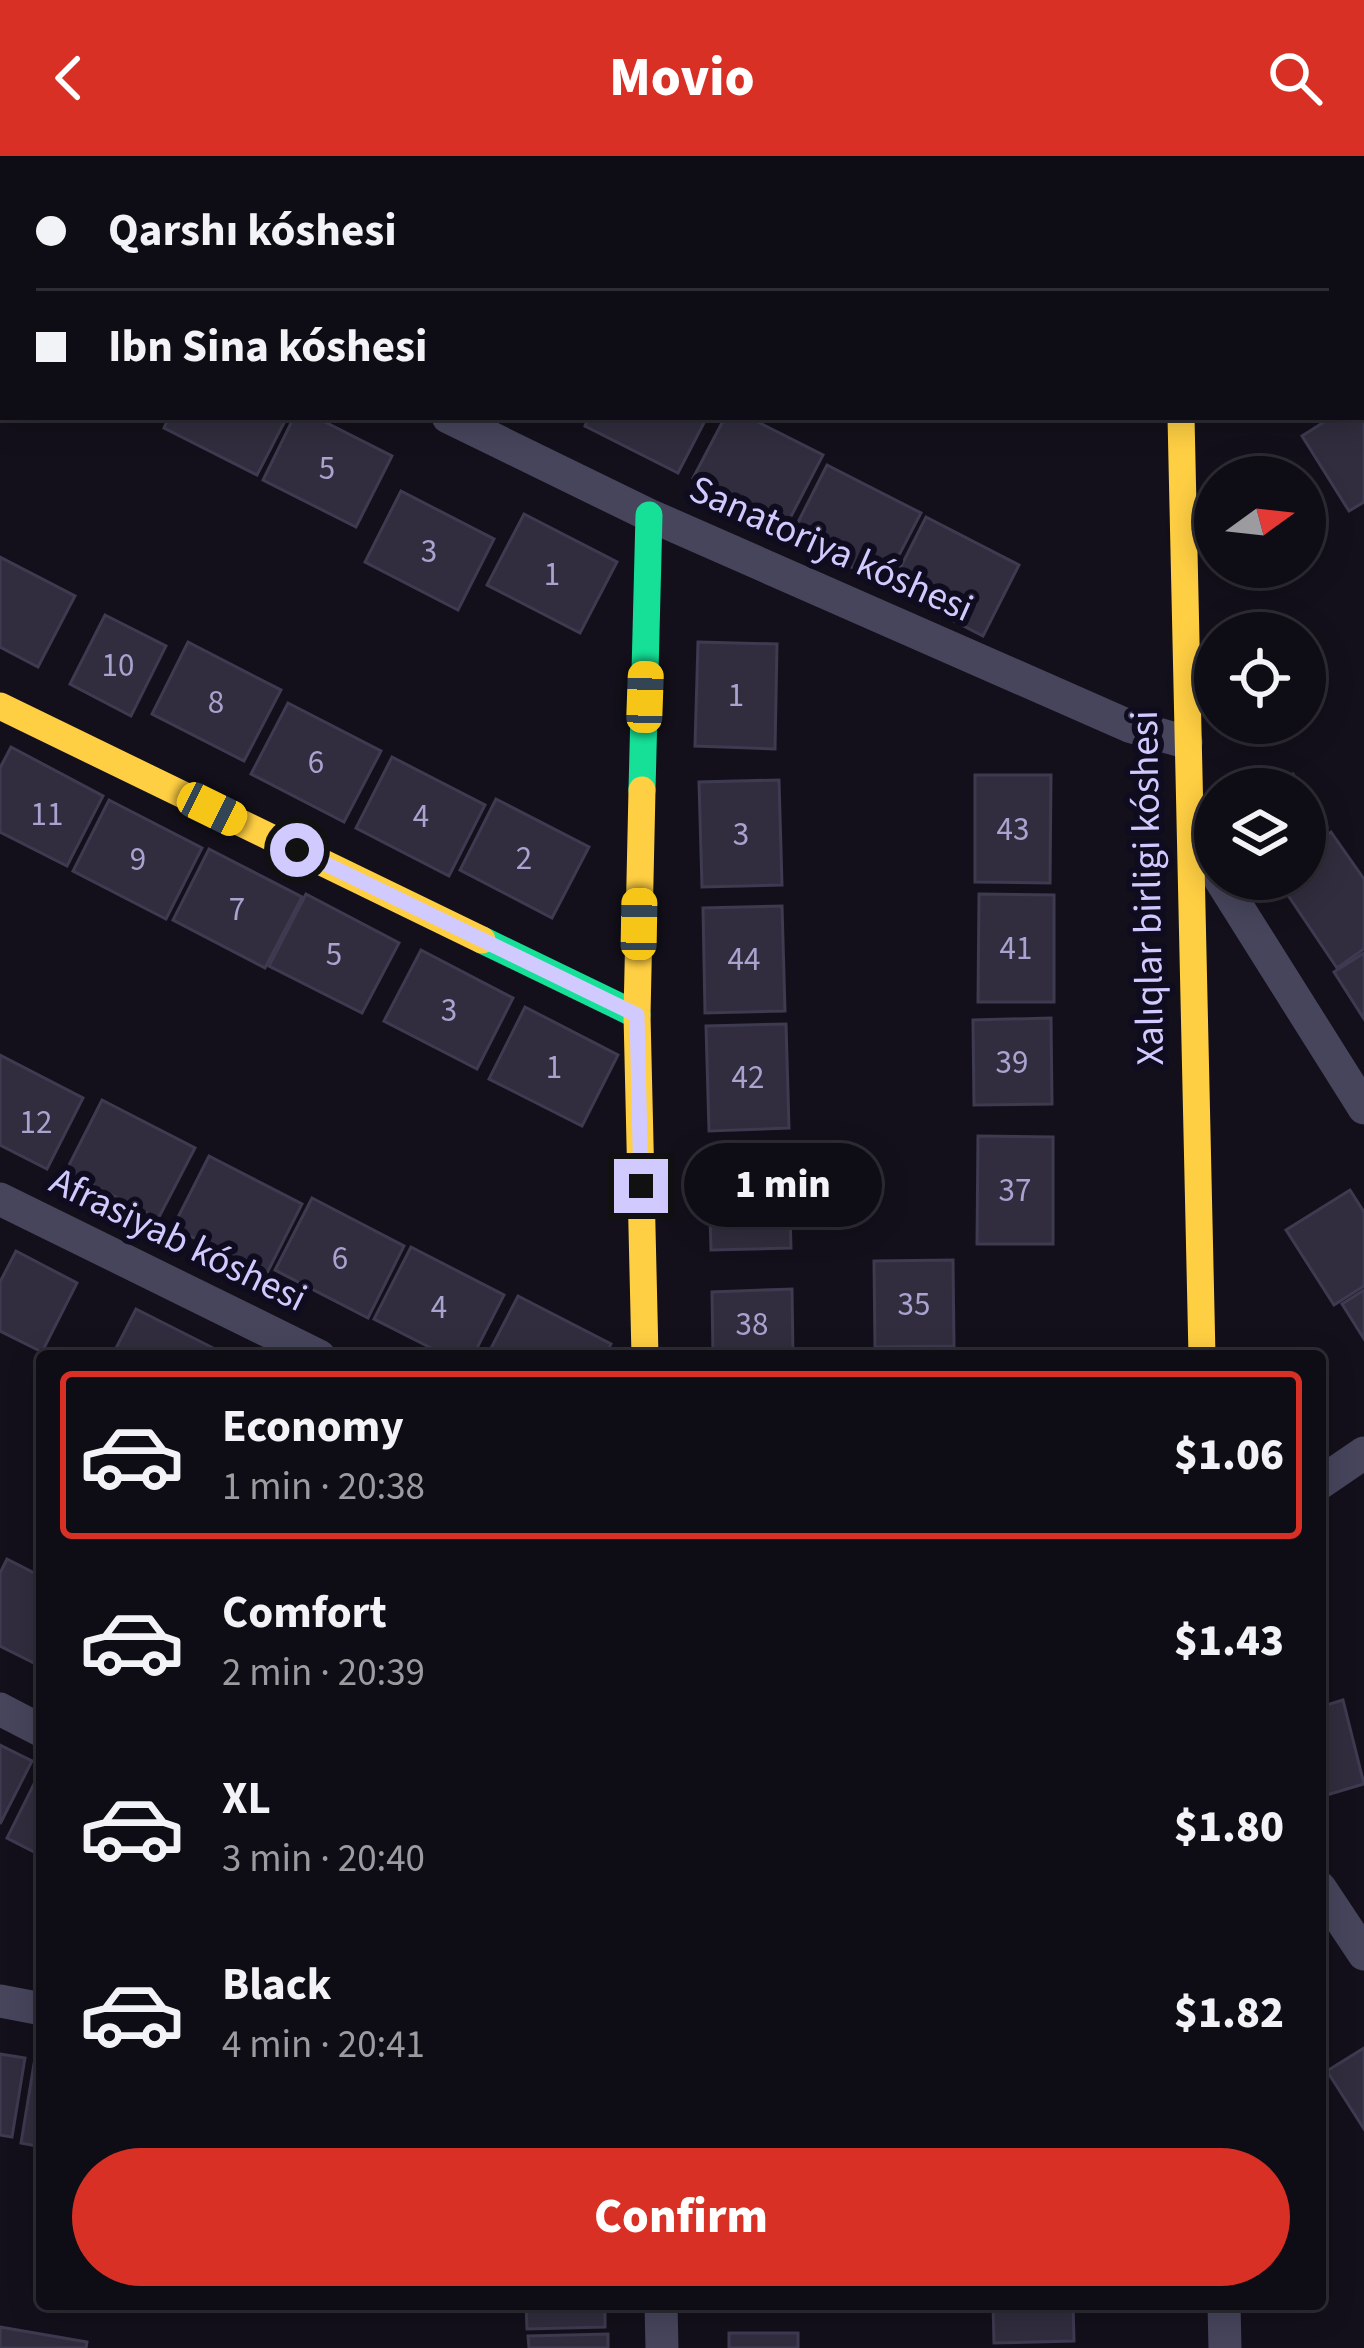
<!DOCTYPE html>
<html lang="en">
<head>
<meta charset="utf-8">
<style>
  :root { --surface:#0e0c14; --page:#1c1a22; --text:#f1f3f6; --muted:#9b9ba0; --line:#2e2c34; --accent:#d93025 }
  body { margin:0; font-family:"Source Sans 3",sans-serif; background:var(--page); color:var(--text); height:100vh; display:flex; flex-direction:column; font-size:45px; white-space:nowrap }
  * { box-sizing:border-box; margin:0 }
  p { font-size:39px; color:var(--muted) }
  .icon { flex:none; width:66px; height:66px; fill:none; stroke:currentColor; stroke-width:2; stroke-linecap:round; stroke-linejoin:round }
  .map { position:relative; flex:1; overflow:hidden }
  .side { position:absolute; left:36px; top:1194px; width:1290px; height:960px; display:flex; flex-direction:column; background:var(--surface); border-radius:12px; box-shadow:0 6px 30px #0003,0 0 0 3px var(--line) }
  .side>* { flex:none }
  .hud { position:absolute; left:0px; top:0px; width:1365px; height:264px; box-shadow:0 6px 30px #0003,0 0 0 3px var(--line); display:grid; align-content:center; height:264px; padding:0 36px; background:var(--surface) }
  .needle { width:78px; rotate:75deg }
  .fabs { position:absolute; left:1194px; top:300px; display:grid; gap:24px }
  .fabs a { display:grid; place-items:center; width:132px; height:132px; border-radius:50%; background:var(--surface); box-shadow:0 6px 30px #0003,0 0 0 3px var(--line); font-size:60px }
  .end { position:absolute; width:54px; height:54px; margin:-27px; border:15px solid #d1caff; background:#111; box-shadow:0 0 0 6px #111 }
  .from { border-radius:50% }
  .bubble { position:absolute; height:84px; border-radius:42px; background:var(--surface); box-shadow:0 6px 30px #0003,0 0 0 3px var(--line); font-size:39px; font-weight:800; line-height:84px; text-align:center }
  .car { position:absolute; width:36px; height:72px; margin:-36px -18px; border-radius:15px; box-shadow:0 0 9px 3px #0007; background:linear-gradient(#f5c518 24%,#345 0 40%,#f5c518 0 76%,#345 0 86%,#f5c518 0) }
  .hud b { display:flex; align-items:center; gap:42px; height:114px; font-size:45px }
  .hud b+b { border-top:3px solid var(--line) }
  .hud i { width:30px; height:30px; background:var(--text) }
  ul { padding:21px 0 0; list-style:none }
  li { display:flex; align-items:center; gap:36px; height:168px; margin:0 24px 18px; padding:0 12px; border:6px solid transparent; border-radius:12px }
  li div { flex:1 }
  li b { display:block; font-size:45px }
  li em { font-style:normal; font-weight:800 }
  li.selected { border-color:var(--accent) }
  li>.icon { width:108px; height:108px; stroke-width:1.5 }
  .button { display:flex; gap:24px; margin-top:auto; padding:24px 36px }
  .button a { flex:1; height:138px; border-radius:72px; background:var(--accent); color:#fff; font-size:48px; font-weight:800; line-height:138px; text-align:center }
  header { display:flex; justify-content:space-between; align-items:center; height:156px; padding:0 36px; background:var(--accent); color:#fff; font-size:54px; font-weight:800 }
  .map>svg:first-child { display:block }
  .building { fill:#312d3e; stroke:#3e3a50; stroke-width:3 }
  .lines { fill:none; stroke-linecap:round; stroke-linejoin:round }
  .street { stroke:#46455c; stroke-width:33 }
  .fast { stroke:#16e098; stroke-width:27 }
  .slow { stroke:#ffcf43; stroke-width:27 }
  .route { stroke:#d1caff; stroke-width:15 }
  .labels { text-anchor:middle; dominant-baseline:central; stroke-width:12; stroke-linejoin:round; paint-order:stroke }
  .number-label { font-size:33px; fill:#a9a3cf }
  .street-label { font-size:39px; fill:#d1caff; stroke:#100c1f }
</style>
</head>
<body>
<header><svg class="icon" aria-label="back" viewBox="0 0 24 24"><path d="M15 5l-7 7 7 7"/></svg>Movio<svg class="icon" aria-label="search" viewBox="0 0 24 24"><circle cx="10" cy="10" r="6"/><path d="M15 15l6 6"/></svg></header>
<div class="map">
<svg width="1364" height="2192" viewBox="0 0 1364 2192">
  <rect width="100%" height="100%" fill="#13101b"/>
  <g class="building">
    <path d="M714 0H810L816 3H713Z"/>
    <path d="M0 103 3 105V193L0 191Z"/>
    <path d="M1364 241V346L1349 355 1302 280 1332 261H1362Z"/>
    <path d="M169 261H287L257 319 164 272Z"/>
    <path d="M294 261H315L392 300 356 371 263 324Z"/>
    <path d="M589 261H707L678 317 585 270Z"/>
    <path d="M725 261H748L823 299 786 370 693 322Z"/>
    <path d="M827 309 921 357 884 428 791 380Z"/>
    <path d="M401 335 494 383 458 454 365 406Z"/>
    <path d="M524 358 617 406 580 477 487 429Z"/>
    <path d="M926 361 1019 409 983 480 890 432Z"/>
    <path d="M0 401 75 440 38 511 0 491Z"/>
    <path d="M105 459 166 490 131 560 70 528Z"/>
    <path d="M188 486 281 534 244 605 152 558Z"/>
    <path d="M698 486 777 488 775 593 695 590Z"/>
    <path d="M288 547 381 595 344 666 251 618Z"/>
    <path d="M11 591 103 640 67 710 0 676V612Z"/>
    <path d="M392 601 485 649 449 720 356 672Z"/>
    <path d="M1293 618 1303 633H1269Z"/>
    <path d="M975 619H1051L1050 727 975 726Z"/>
    <path d="M779 624 782 729 702 731 699 626Z"/>
    <path d="M1305 637 1327 671 1305 684Z"/>
    <path d="M496 643 589 691 552 762 460 714Z"/>
    <path d="M109 644 202 692 166 763 73 715Z"/>
    <path d="M1331 676 1364 723V793L1337 812 1277 723H1305V694Z"/>
    <path d="M209 693 302 741 265 812 173 764Z"/>
    <path d="M306 738 399 787 362 857 269 810Z"/>
    <path d="M979 738 1054 739V846H978Z"/>
    <path d="M782 750 785 855 705 857 703 752Z"/>
    <path d="M421 794 513 842 477 913 384 865Z"/>
    <path d="M1364 797V863L1334 816Z"/>
    <path d="M525 851 618 899 582 970 489 923Z"/>
    <path d="M1051 862 1052 948 974 949 973 864Z"/>
    <path d="M786 868 789 972 709 975 706 870Z"/>
    <path d="M0 899 83 942 47 1013 0 989Z"/>
    <path d="M102 944 195 992 158 1063 66 1015Z"/>
    <path d="M978 980 1053 981V1088H977Z"/>
    <path d="M788 988 791 1092 711 1094 708 990Z"/>
    <path d="M209 1000 302 1048 266 1119 173 1071Z"/>
    <path d="M1350 1034 1364 1056V1130L1334 1149 1286 1074Z"/>
    <path d="M312 1042 404 1090 368 1162 275 1114Z"/>
    <path d="M411 1091 504 1139 473 1200H447L374 1163Z"/>
    <path d="M16 1095 77 1127 42 1196 0 1175V1126Z"/>
    <path d="M953 1104 954 1190 875 1191 874 1105Z"/>
    <path d="M792 1133 793 1200H713L712 1136Z"/>
    <path d="M1364 1134V1183L1342 1148Z"/>
    <path d="M518 1140 611 1188 605 1200H487Z"/>
    <path d="M136 1153 229 1200H112Z"/>
    <path d="M7 1403 42 1421V1511L0 1490V1417Z"/>
    <path d="M1343 1544 1364 1628 1320 1641V1551Z"/>
    <path d="M0 1589 32 1605 0 1668Z"/>
    <path d="M42 1612V1700L7 1682Z"/>
    <path d="M1364 1892V1973L1327 1915Z"/>
    <path d="M0 1898 25 1902 12 1981 0 1979Z"/>
    <path d="M34 1908 42 1909V1991L21 1987Z"/>
    <path d="M526 2148H605V2171L527 2173Z"/>
    <path d="M993 2148H1073L1074 2185 994 2187Z"/>
    <path d="M0 2171 87 2186 86 2192H0Z"/>
    <rect x="729" y="2177" width="69" height="15"/>
    <path d="M608 2178V2192H529L528 2180Z"/>
  </g>
  <g class="lines">
    <g class="street">
      <path d="M921 0 927 3"/>
      <path d="M1176 0 1177 3"/>
      <path d="M1222 0 1224 3"/>
      <path d="M0 42 3 43"/>
      <path d="M1362 203 1364 206"/>
      <path d="M448 261 649 359 1129 570 1186 586"/>
      <path d="M1220 723 1364 952"/>
      <path d="M0 1043 319 1200"/>
      <path d="M1320 1327 1364 1297"/>
      <path d="M0 1553 42 1575"/>
      <path d="M1320 1732 1364 1798"/>
      <path d="M0 1845 42 1853"/>
      <path d="M661 2148 662 2192"/>
      <path d="M1224 2148 1225 2192"/>
    </g>
    <g class="fast">
      <path d="M642 634 649 359"/>
      <path d="M482 784 637 859"/>
    </g>
    <g class="slow">
      <path d="M1181 261 1202 1200"/>
      <path d="M0 550 482 784"/>
      <path d="M642 634 637 859 645 1200"/>
    </g>
  </g>
  <g class="lines">
    <path class="route" d="M297 694 637 859 641 1030"/>
  </g>
  <g class="labels">
    <g class="number-label">
      <text x="327" y="312">5</text>
      <text x="429" y="395">3</text>
      <text x="552" y="418">1</text>
      <text x="118" y="509">10</text>
      <text x="736" y="539">1</text>
      <text x="216" y="546">8</text>
      <text x="316" y="606">6</text>
      <text x="47" y="658">11</text>
      <text x="421" y="660">4</text>
      <text x="1013" y="673">43</text>
      <text x="741" y="678">3</text>
      <text x="524" y="702">2</text>
      <text x="138" y="703">9</text>
      <text x="237" y="753">7</text>
      <text x="1016" y="792">41</text>
      <text x="334" y="798">5</text>
      <text x="744" y="803">44</text>
      <text x="449" y="854">3</text>
      <text x="1012" y="906">39</text>
      <text x="554" y="911">1</text>
      <text x="748" y="921">42</text>
      <text x="36" y="966">12</text>
      <text x="1015" y="1034">37</text>
      <text x="340" y="1102">6</text>
      <text x="914" y="1148">35</text>
      <text x="439" y="1151">4</text>
      <text x="752" y="1168">38</text>
    </g>
    <g class="street-label">
      <text transform="translate(831 393) rotate(24)">Sanatoriya kóshesi</text>
      <text transform="translate(1148 732) rotate(-91)">Xalıqlar birligi kóshesi</text>
      <text transform="translate(178 1084) rotate(26)">Afrasiyab kóshesi</text>
    </g>
  </g>
</svg>
<div class="fabs">
<a><svg class="needle" viewBox="-14 -14 28 28"><path d="M0-13l5 13h-10z" fill="#e53935"/><path d="M0 13l5-13h-10z" fill="#9b9ba0"/></svg></a>
<a><svg class="icon" aria-label="locate" viewBox="0 0 24 24"><circle cx="12" cy="12" r="6"/><path d="M12 2v4M12 18v4M2 12h4M18 12h4"/></svg></a>
<a><svg class="icon" aria-label="layers" viewBox="0 0 24 24"><path d="M12 4l9 5-9 5-9-5zM3 14l9 5 9-5"/></svg></a>
</div>
<i class="end from" style="left:297px;top:694px"></i>
<i class="end" style="left:641px;top:1030px"></i>
<div class="bubble" style="left:684px;top:987px;width:198px">1 min</div>
<i class="car" style="left:645px;top:541px;rotate:2deg"></i>
<i class="car" style="left:212px;top:653px;rotate:116deg"></i>
<i class="car" style="left:639px;top:768px;rotate:1deg"></i>
<div class="hud">
<b><i class="from"></i>Qarshı kóshesi</b>
<b><i></i>Ibn Sina kóshesi</b>
</div>
<section class="side">
<ul>
<li class="selected"><svg class="icon" aria-label="car" viewBox="0 0 24 24"><path d="M5 17H2v-5l4-1 3-4h7l3 4 3 1v5h-3M9 17h6M6 11h13"/><circle cx="7" cy="17" r="2"/><circle cx="17" cy="17" r="2"/></svg><div><b>Economy</b><p>1 min · 20:38</p></div><em>$1.06</em></li>
<li><svg class="icon" aria-label="car" viewBox="0 0 24 24"><path d="M5 17H2v-5l4-1 3-4h7l3 4 3 1v5h-3M9 17h6M6 11h13"/><circle cx="7" cy="17" r="2"/><circle cx="17" cy="17" r="2"/></svg><div><b>Comfort</b><p>2 min · 20:39</p></div><em>$1.43</em></li>
<li><svg class="icon" aria-label="car" viewBox="0 0 24 24"><path d="M5 17H2v-5l4-1 3-4h7l3 4 3 1v5h-3M9 17h6M6 11h13"/><circle cx="7" cy="17" r="2"/><circle cx="17" cy="17" r="2"/></svg><div><b>XL</b><p>3 min · 20:40</p></div><em>$1.80</em></li>
<li><svg class="icon" aria-label="car" viewBox="0 0 24 24"><path d="M5 17H2v-5l4-1 3-4h7l3 4 3 1v5h-3M9 17h6M6 11h13"/><circle cx="7" cy="17" r="2"/><circle cx="17" cy="17" r="2"/></svg><div><b>Black</b><p>4 min · 20:41</p></div><em>$1.82</em></li>
</ul>
<div class="button"><a>Confirm</a></div>
</section>
</div>
</body>
</html>
